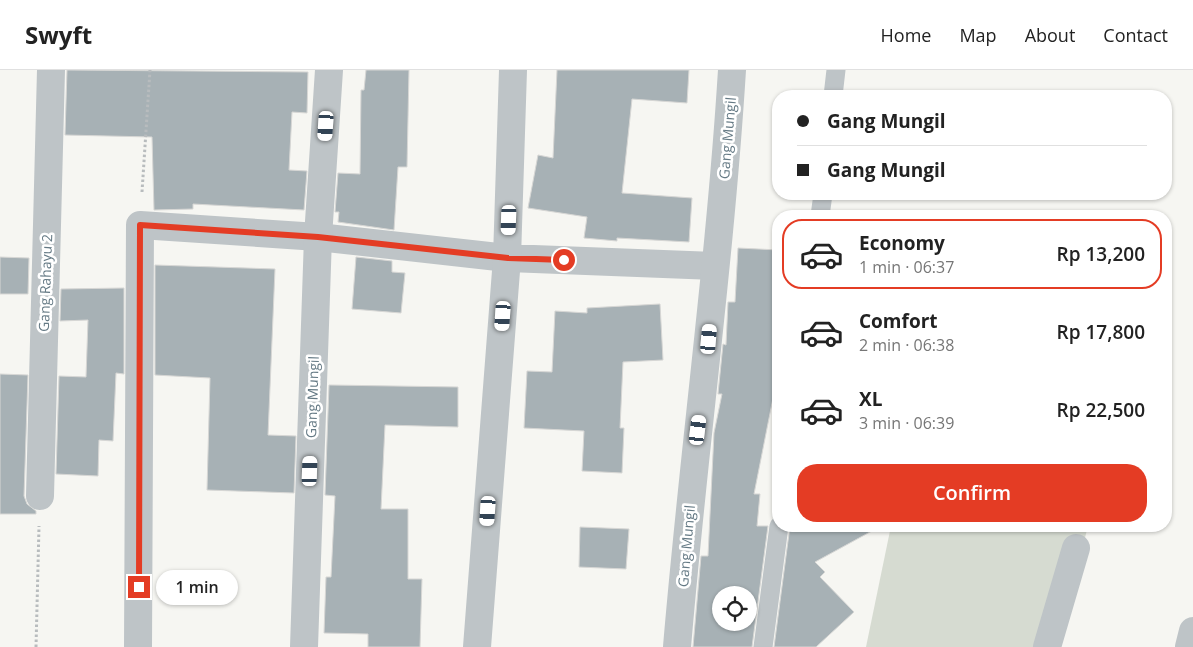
<!DOCTYPE html>
<html lang="en">
<head>
<meta charset="utf-8">
<style>
  :root { --surface:#fff; --page:#f6f6f6; --text:#222; --muted:#767676; --line:#e0e0e0; --accent:#e43c24 }
  body { margin:0; font-family:"Open Sans",sans-serif; background:var(--page); color:var(--text); height:100vh; display:flex; flex-direction:column; font-size:19px; white-space:nowrap }
  * { box-sizing:border-box; margin:0 }
  p { font-size:16px; color:var(--muted) }
  .icon { flex:none; width:28px; height:28px; fill:none; stroke:currentColor; stroke-width:2; stroke-linecap:round; stroke-linejoin:round }
  .map { position:relative; flex:1; overflow:hidden }
  .side { position:absolute; left:772px; top:140px; width:400px; height:322px; display:flex; flex-direction:column; background:var(--surface); border-radius:20px; box-shadow:0 1px 4px #0004 }
  .side>* { flex:none }
  .hud { position:absolute; left:772px; top:20px; width:400px; height:110px; border-radius:20px; box-shadow:0 1px 4px #0004; display:grid; align-content:center; height:110px; padding:0 25px; background:var(--surface) }
  .buttons { position:absolute; left:712px; top:516px; display:grid; gap:10px }
  .buttons a { display:grid; place-items:center; width:45px; height:45px; border-radius:50%; background:var(--surface); box-shadow:0 1px 4px #0004; font-size:25px }
  .end { position:absolute; width:22px; height:22px; margin:-11px; border:6px solid #e43c24; background:#fff; box-shadow:0 0 0 2px #fff }
  .from { border-radius:50% }
  .bubble { position:absolute; height:35px; border-radius:18px; background:var(--surface); box-shadow:0 1px 4px #0004; font-size:16px; font-weight:600; line-height:35px; text-align:center }
  .car { position:absolute; width:15px; height:30px; margin:-15px -8px; border-radius:6px; box-shadow:0 0 4px 1px #0007; background:linear-gradient(#fff 24%,#345 0 40%,#fff 0 76%,#345 0 86%,#fff 0) }
  .hud b { display:flex; align-items:center; gap:18px; height:48px; font-size:19px }
  .hud b+b { border-top:1px solid var(--line) }
  .hud i { width:12px; height:12px; background:var(--text) }
  ul { padding:9px 0 0; list-style:none }
  li { display:flex; align-items:center; gap:15px; height:70px; margin:0 10px 8px; padding:0 15px; border:2px solid transparent; border-radius:20px }
  li div { flex:1 }
  li b { display:block; font-size:19px }
  li em { font-style:normal; font-weight:600 }
  li.on { border-color:var(--accent) }
  li>.icon { width:45px; height:45px; stroke-width:1.5 }
  .action { display:flex; gap:10px; margin-top:auto; padding:10px 25px }
  .action a { flex:1; height:58px; border-radius:20px; background:var(--accent); color:#fff; font-size:20px; font-weight:600; line-height:58px; text-align:center }
  header { display:flex; align-items:center; gap:30px; box-sizing:border-box; height:70px; padding:0 25px; background:var(--surface); border-bottom:1px solid var(--line) }
  header strong { font-size:24px }
  nav { display:flex; gap:28px; margin-inline-start:auto; font-size:18px }
  .map>svg:first-child { display:block }
  .green { fill:#d6dbd1 }
  .building { fill:#a7b1b5; stroke:#d7d7d5; fill-rule:evenodd }
  .lines { fill:none; stroke-linecap:round; stroke-linejoin:round }
  .path { stroke:#b8bcbe; stroke-width:3; stroke-dasharray:2.5 2.5; stroke-linecap:butt }
  .service { stroke:#bec4c7; stroke-width:19 }
  .minor { stroke:#bec4c7; stroke-width:28 }
  .route { stroke:#e43c24; stroke-width:6 }
  .labels { text-anchor:middle; dominant-baseline:central; stroke-width:5; stroke-linejoin:round; paint-order:stroke }
  .street-label { font-size:14px; fill:#647984; stroke:#fff }
</style>
</head>
<body>
<header>
<strong>Swyft</strong>
<nav><a>Home</a><a>Map</a><a>About</a><a>Contact</a></nav>
</header>
<div class="map">
<svg width="1193" height="577" viewBox="0 0 1193 577">
  <rect width="100%" height="100%" fill="#f6f6f2"/>
  <path class="green" d="M891 456H1088L1057 577H866Z"/>
  <g class="building">
    <path d="M67 0 308 2 307 43 292 42 289 100 307 101 304 140 193 134V139L154 140 152 67 65 65Z"/>
    <path d="M366 0H409L407 97H398L394 160 338 152 339 142H335L338 103 360 104 361 20H364Z"/>
    <path d="M557 0H689L687 33 632 29 622 123 692 128 689 172 617 168V171L584 168 587 147 528 138 538 85 553 88Z"/>
    <path d="M738 178 779 180 775 318 754 424H760L757 456H768L752 577H693L701 486H708L714 363 722 324H718L723 274 726 275 728 232H735ZM721 525H749V552H721Z"/>
    <path d="M0 187 29 188 28 224H0Z"/>
    <path d="M356 187 392 191V202L405 203 401 243 352 239Z"/>
    <path d="M155 195 275 199 268 365 296 366 294 423 207 420 210 308 155 305Z"/>
    <path d="M124 218V304L116 303 113 371 99 370 98 406 56 404 59 306 86 307 88 250 60 251 61 219Z"/>
    <path d="M660 234 663 290 623 292 620 358H624L622 403 582 401 584 361 524 358 527 301 552 302 555 241 587 243V238Z"/>
    <path d="M0 304 28 305 24 426 27 434 36 441V444H0Z"/>
    <path d="M329 315 458 317V357L385 355 381 439H408V509H422L420 577H368V564L324 563 326 507H331L335 426 325 425Z"/>
    <path d="M790 456H881L815 492 825 502 820 507 854 542 816 577H774Z"/>
    <path d="M580 457 629 459 626 499 579 497Z"/>
  </g>
  <g class="lines">
    <g class="path">
      <path d="M142 122 150 0"/>
      <path d="M36 577 39 456"/>
    </g>
    <g class="service">
      <path d="M833 26 836 0"/>
      <path d="M820 146 823 124"/>
      <path d="M763 577 779 456"/>
    </g>
    <g class="minor">
      <path d="M40 426 51 0"/>
      <path d="M138 577 140 155 318 167 507 188 715 196"/>
      <path d="M304 577 318 167 329 0"/>
      <path d="M477 577 507 188 513 0"/>
      <path d="M677 577C693 385 720 193 732 0"/>
      <path d="M1047 577 1076 478"/>
      <path d="M1189 577 1193 561"/>
    </g>
  </g>
  <g class="lines">
    <path class="route" d="M139 517 140 155 318 167 508 188 564 190"/>
  </g>
  <g class="labels">
    <g class="street-label">
      <text transform="translate(727 68) rotate(-85)">Gang Mungil</text>
      <text transform="translate(45 213) rotate(-88)">Gang Rahayu 2</text>
      <text transform="translate(312 327) rotate(-88)">Gang Mungil</text>
      <text transform="translate(686 476) rotate(-85)">Gang Mungil</text>
    </g>
  </g>
</svg>
<div class="buttons">
<a><svg class="icon" aria-label="locate" viewBox="0 0 24 24"><circle cx="12" cy="12" r="6"/><path d="M12 2v4M12 18v4M2 12h4M18 12h4"/></svg></a>
</div>
<i class="end from" style="left:564px;top:190px"></i>
<i class="end" style="left:139px;top:517px"></i>
<div class="bubble" style="left:156px;top:500px;width:82px">1 min</div>
<i class="car" style="left:326px;top:56px;rotate:184deg"></i>
<i class="car" style="left:509px;top:150px;rotate:182deg"></i>
<i class="car" style="left:503px;top:246px;rotate:184deg"></i>
<i class="car" style="left:709px;top:269px;rotate:5deg"></i>
<i class="car" style="left:698px;top:360px;rotate:7deg"></i>
<i class="car" style="left:310px;top:401px;rotate:2deg"></i>
<i class="car" style="left:488px;top:441px;rotate:184deg"></i>
<div class="hud">
<b><i class="from"></i>Gang Mungil</b>
<b><i></i>Gang Mungil</b>
</div>
<section class="side">
<ul>
<li class="on"><svg class="icon" aria-label="car" viewBox="0 0 24 24"><path d="M5 17H2v-5l4-1 3-4h7l3 4 3 1v5h-3M9 17h6M6 11h13"/><circle cx="7" cy="17" r="2"/><circle cx="17" cy="17" r="2"/></svg><div><b>Economy</b><p>1 min · 06:37</p></div><em>Rp 13,200</em></li>
<li><svg class="icon" aria-label="car" viewBox="0 0 24 24"><path d="M5 17H2v-5l4-1 3-4h7l3 4 3 1v5h-3M9 17h6M6 11h13"/><circle cx="7" cy="17" r="2"/><circle cx="17" cy="17" r="2"/></svg><div><b>Comfort</b><p>2 min · 06:38</p></div><em>Rp 17,800</em></li>
<li><svg class="icon" aria-label="car" viewBox="0 0 24 24"><path d="M5 17H2v-5l4-1 3-4h7l3 4 3 1v5h-3M9 17h6M6 11h13"/><circle cx="7" cy="17" r="2"/><circle cx="17" cy="17" r="2"/></svg><div><b>XL</b><p>3 min · 06:39</p></div><em>Rp 22,500</em></li>
</ul>
<div class="action"><a>Confirm</a></div>
</section>
</div>
</body>
</html>
